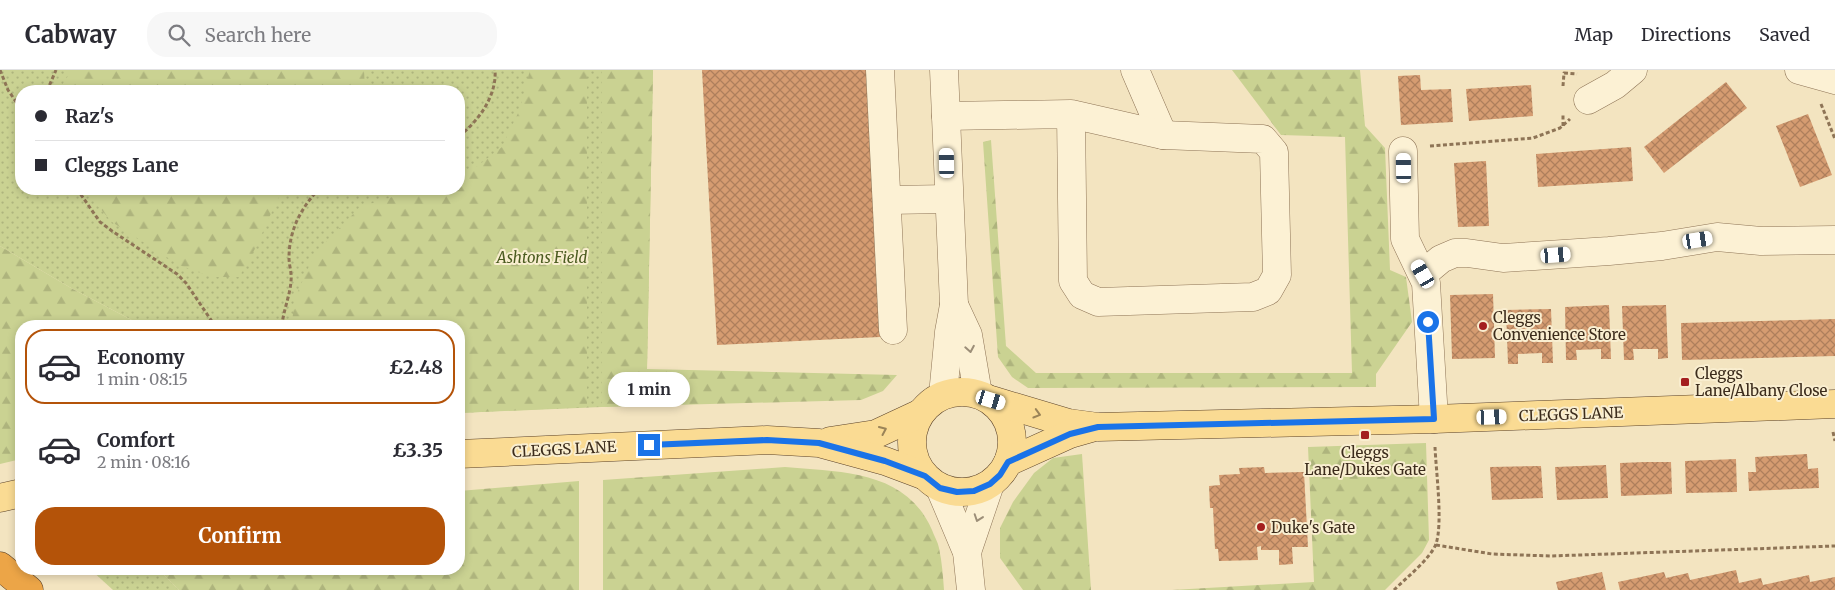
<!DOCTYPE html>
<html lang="en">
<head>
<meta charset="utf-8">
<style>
  :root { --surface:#fff; --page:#f7f7f7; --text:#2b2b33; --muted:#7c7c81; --line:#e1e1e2; --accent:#b45309 }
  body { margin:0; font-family:Merriweather,serif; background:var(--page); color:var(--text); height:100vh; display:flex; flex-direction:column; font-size:19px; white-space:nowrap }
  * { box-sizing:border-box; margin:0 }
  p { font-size:16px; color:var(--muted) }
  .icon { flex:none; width:28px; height:28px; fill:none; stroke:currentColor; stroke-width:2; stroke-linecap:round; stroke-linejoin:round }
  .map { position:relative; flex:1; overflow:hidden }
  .drawer { position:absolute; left:15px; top:250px; width:450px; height:255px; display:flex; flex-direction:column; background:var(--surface); border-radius:20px; box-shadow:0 2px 8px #0003 }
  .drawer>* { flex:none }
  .hud { position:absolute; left:15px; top:15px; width:450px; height:110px; border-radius:20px; box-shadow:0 2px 8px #0003; display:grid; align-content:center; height:110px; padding:0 20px; background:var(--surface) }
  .end { position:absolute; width:22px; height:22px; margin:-11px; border:6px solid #1a73e8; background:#fff; box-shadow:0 0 0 2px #fff }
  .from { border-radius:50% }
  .bubble { position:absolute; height:35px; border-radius:18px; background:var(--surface); box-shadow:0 2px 8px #0003; font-size:16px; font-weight:700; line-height:35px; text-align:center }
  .car { position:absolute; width:15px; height:30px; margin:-15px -8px; border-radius:6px; box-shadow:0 0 4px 1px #0007; background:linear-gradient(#fff 24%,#345 0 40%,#fff 0 76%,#345 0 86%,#fff 0) }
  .hud b { display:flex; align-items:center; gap:18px; height:48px; font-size:19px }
  .hud b+b { border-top:1px solid var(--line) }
  .hud i { width:12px; height:12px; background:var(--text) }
  ul { padding:9px 0 0; list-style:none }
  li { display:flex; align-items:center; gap:15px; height:75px; margin:0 10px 8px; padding:0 10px; border:2px solid transparent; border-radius:20px }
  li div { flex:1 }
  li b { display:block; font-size:19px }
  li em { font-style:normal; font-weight:700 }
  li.on { border-color:var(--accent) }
  li>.icon { width:45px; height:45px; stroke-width:1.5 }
  .button { display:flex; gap:10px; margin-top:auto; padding:10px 20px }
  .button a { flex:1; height:58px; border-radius:20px; background:var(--accent); color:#fff; font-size:20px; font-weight:700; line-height:58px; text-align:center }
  header { display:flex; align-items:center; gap:30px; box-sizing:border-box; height:70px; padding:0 25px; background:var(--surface); border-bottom:1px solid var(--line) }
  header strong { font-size:24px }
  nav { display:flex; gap:28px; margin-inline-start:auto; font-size:18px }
  .search { width:350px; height:45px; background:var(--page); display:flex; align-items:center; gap:12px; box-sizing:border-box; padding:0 18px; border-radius:20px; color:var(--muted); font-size:19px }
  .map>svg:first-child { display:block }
  .grass { fill:url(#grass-dots); fill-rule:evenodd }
  .forest { fill:url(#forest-firs) }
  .building { fill:url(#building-cross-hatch) }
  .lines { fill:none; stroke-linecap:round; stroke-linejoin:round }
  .minor-casing { stroke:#8e7456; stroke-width:29 }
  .major-casing { stroke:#5b422a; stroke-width:29 }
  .highway-casing { stroke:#5b422a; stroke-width:29 }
  .path { stroke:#8e7456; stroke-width:3; stroke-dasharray:4 2.5; stroke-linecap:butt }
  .minor { stroke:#fcf1d4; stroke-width:28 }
  .major { stroke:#fadb93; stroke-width:28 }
  .highway { stroke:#eca547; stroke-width:28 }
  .oneway { stroke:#9c8e78 }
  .oneway2 { stroke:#9b8458 }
  .route { stroke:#1a73e8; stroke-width:6 }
  .poi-dot { fill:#a41f1f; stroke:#f9eed0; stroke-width:2 }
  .labels { text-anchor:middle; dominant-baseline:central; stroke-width:4; stroke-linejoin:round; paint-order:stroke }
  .park-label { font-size:15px; font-style:italic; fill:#4b5b20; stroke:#f9eed0 }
  .poi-label { font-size:15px; fill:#3c2c1c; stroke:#f9eed0; text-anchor:start }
  .street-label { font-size:15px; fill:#3c2c1c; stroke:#f9eed0 }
</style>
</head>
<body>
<header>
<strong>Cabway</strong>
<div class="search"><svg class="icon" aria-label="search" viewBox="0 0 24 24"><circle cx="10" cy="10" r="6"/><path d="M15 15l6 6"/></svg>Search here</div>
<nav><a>Map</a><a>Directions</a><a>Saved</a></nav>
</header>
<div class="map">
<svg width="1835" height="520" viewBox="0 0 1835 520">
  <defs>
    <pattern id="grass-dots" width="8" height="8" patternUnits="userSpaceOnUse" patternTransform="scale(1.25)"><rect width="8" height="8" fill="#cad292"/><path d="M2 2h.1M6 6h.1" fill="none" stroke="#aeb47d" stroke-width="1.8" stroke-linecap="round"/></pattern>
    <pattern id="forest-firs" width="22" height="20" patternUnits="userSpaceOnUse" patternTransform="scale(1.25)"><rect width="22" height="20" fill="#cad292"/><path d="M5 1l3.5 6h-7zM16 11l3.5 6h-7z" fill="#aeb47d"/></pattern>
    <pattern id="building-cross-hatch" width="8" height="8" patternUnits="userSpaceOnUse" patternTransform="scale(1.25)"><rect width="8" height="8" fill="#d59c71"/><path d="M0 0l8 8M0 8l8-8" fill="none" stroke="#ae7f5c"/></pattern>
  </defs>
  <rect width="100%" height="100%" fill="#f3e4c0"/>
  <g class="grass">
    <path d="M0 0H653L647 299 648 335 459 343V256H143L71 218 0 176ZM21 21H459V119H21Z"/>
    <path d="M90 499H158L179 520H113Z"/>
  </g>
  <g class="forest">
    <path d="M72 0H364L365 21H58Z"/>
    <path d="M530 0H587V337L459 343V256H292L294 230 315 183 360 137 418 119H459V105L471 101 502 77 520 39Z"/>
    <path d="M602 0H653L647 299 897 305 883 321 861 330 602 337Z"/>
    <path d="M1232 0H1360L1365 56 1385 78 1390 200 1406 207 1412 252 1376 304V317L1028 318 1012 307 998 287 983 72 991 70 1006 276 1036 303H1352L1345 67 1281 65Z"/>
    <path d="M87 119H285L277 130 256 177 239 207H211L179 195 112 152 98 136Z"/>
    <path d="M0 176 71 218 143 256H21V389L0 394Z"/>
    <path d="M1426 373 1429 470 1422 483 1385 520H1172L1314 512 1308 377Z"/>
    <path d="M1082 384 1091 520H1023L1000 488V458L1013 432 1034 403 1053 388Z"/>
    <path d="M785 397C841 402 906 400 932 460 934 466 938 472 939 478 942 492 943 506 944 520H603V410Z"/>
    <path d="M579 411V520H179L158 499H459V421Z"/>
  </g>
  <g class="building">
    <path d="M702 0H866L880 267 717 275Z"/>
    <path d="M1420 5 1421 20 1451 19 1453 52 1401 55 1398 6Z"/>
    <path d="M1726 12 1747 38 1664 103 1644 77Z"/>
    <path d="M1531 15 1533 46 1469 51 1466 19Z"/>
    <path d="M1808 44 1832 105 1800 117 1776 56Z"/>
    <path d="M1631 77 1633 111 1538 117 1536 84Z"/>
    <path d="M1486 91 1489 156 1458 157 1454 93Z"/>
    <path d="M1493 224 1495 288 1452 289 1450 225Z"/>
    <path d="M1609 235 1611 289H1601V279L1576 280 1577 290H1566L1565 237Z"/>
    <path d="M1666 235 1668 288 1658 289V279H1633L1634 290H1624L1622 236Z"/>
    <path d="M1551 239 1553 293H1542V283L1518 284V294H1508L1506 240Z"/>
    <path d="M1835 249V286L1682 290 1681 253Z"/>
    <path d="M1807 384 1808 399 1818 398 1819 418 1749 421 1748 402H1756L1755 387Z"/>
    <path d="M1736 389 1737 422 1686 423 1685 391Z"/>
    <path d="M1645 392H1671L1672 424 1621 426 1620 393Z"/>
    <path d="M1606 395 1608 428 1557 430 1555 397Z"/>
    <path d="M1541 396 1543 428 1492 430 1490 397Z"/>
    <path d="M1264 397 1265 403 1304 402 1308 477H1292L1293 494 1279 495V480H1261V476L1257 477 1258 490 1219 491 1218 479H1215L1213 438H1210L1209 416 1220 415 1219 405 1240 404 1239 398Z"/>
    <path d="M1736 500 1739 513 1761 508 1763 515 1809 505 1810 512 1835 507V520H1620L1618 512 1664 502 1666 508 1688 503 1690 510Z"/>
    <path d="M1602 502 1606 520H1558L1556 512Z"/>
  </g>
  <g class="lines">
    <defs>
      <g id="minor">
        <path d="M880 0 893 260"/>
        <path d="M1135 0 1163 65"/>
        <path d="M1799 0 1835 10"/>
        <path d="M1588 30 1615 15 1633 0"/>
        <path d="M946 46 1071 44 1163 65 1263 69 1274 82 1277 205 1268 221 1253 227 1098 232 1082 225 1073 211 1071 44"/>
        <path d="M1403 81 1405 169 1426 213 1434 349"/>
        <path d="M887 130 949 129"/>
        <path d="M1423 204 1441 189 1455 183H1467L1503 188 1609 181 1662 176 1717 167 1761 171 1835 170"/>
        <path d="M954 235 968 265 978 324"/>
        <path d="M943 325 949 262 954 235 944 0"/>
        <path d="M940 418 967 482 971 520"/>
        <path d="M967 482 990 414"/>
      </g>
      <g id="major">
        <circle cx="962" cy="372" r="50"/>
        <path d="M991 330 1068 353 1098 357 1434 349 1835 334"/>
        <path d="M830 371 876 364 919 344"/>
        <path d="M459 384 767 370 819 373 885 391 925 406"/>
        <path d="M1008 392 1070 364 1091 358"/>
        <path d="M0 428 21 423"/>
      </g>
      <path id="highway" d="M0 496 29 520"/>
    </defs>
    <use href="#minor" class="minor-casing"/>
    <use href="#major" class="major-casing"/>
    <use href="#highway" class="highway-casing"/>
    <g class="path">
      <path d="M0 0 8 20 21 39"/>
      <path d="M1563 16 1564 3 1577 4"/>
      <path d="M47 21 56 0"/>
      <path d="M1821 34 1835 69"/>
      <path d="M1563 56V43"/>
      <path d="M459 66C479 51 497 25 495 0"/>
      <path d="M1430 76 1533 68 1560 58 1570 49"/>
      <path d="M77 119 100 152 112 161 177 204 186 213 215 256"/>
      <path d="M282 256C283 241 290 226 291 211 292 203 289 195 289 188 289 160 301 138 319 119"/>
      <path d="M1833 362 1835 371"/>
      <path d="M1436 475 1492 484 1551 486 1835 476"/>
      <path d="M1394 520C1406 508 1430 489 1436 474 1443 453 1436 401 1435 377"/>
    </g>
    <use href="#minor" class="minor"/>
    <use href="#major" class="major"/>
    <use href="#highway" class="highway"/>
  </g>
  <defs><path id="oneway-chevron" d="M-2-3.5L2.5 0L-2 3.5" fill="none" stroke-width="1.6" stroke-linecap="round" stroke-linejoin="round" transform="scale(1.25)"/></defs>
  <g class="oneway">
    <use href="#oneway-chevron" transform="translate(970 279) rotate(80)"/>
    <use href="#oneway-chevron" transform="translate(978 448) rotate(109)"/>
  </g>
  <g class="oneway2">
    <use href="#oneway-chevron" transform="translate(1037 344) rotate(16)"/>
    <use href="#oneway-chevron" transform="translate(883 360) rotate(-24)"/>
  </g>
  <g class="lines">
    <path class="route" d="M649 375 767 370 819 373 885 391 925 406 940 418 957 422 974 421 990 414 1000 405 1008 392 1070 364 1098 357 1434 349 1428 252"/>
  </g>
  <g class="poi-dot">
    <circle cx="1483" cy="256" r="5"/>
    <rect x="1680" y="307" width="10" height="10" rx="2.5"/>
    <rect x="1360" y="360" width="10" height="10" rx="2.5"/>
    <circle cx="1261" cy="457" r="5"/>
  </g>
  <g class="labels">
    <g class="park-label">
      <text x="542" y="187">Ashtons Field</text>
    </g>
    <g class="poi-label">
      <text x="1493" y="247">Cleggs<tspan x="1493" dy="17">Convenience Store</tspan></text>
      <text x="1695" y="303">Cleggs<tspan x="1695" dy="17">Lane/Albany Close</tspan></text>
      <text x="1365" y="382" text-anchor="middle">Cleggs<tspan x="1365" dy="17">Lane/Dukes Gate</tspan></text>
      <text x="1271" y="457">Duke's Gate</text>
    </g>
    <g class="street-label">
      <text transform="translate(1571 344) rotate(-2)">CLEGGS LANE</text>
      <text transform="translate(564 379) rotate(-3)">CLEGGS LANE</text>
    </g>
  </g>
</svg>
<i class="end from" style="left:1428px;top:252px"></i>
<i class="end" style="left:649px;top:375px"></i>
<div class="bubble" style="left:608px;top:302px;width:82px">1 min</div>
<i class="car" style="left:947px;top:93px;rotate:359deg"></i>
<i class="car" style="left:1404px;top:98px;rotate:359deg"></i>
<i class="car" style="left:1698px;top:170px;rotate:81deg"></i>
<i class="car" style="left:1556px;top:185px;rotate:86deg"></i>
<i class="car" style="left:1423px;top:204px;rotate:330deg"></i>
<i class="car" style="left:991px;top:330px;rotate:107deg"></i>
<i class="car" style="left:1492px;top:347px;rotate:88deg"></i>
<div class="hud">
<b><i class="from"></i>Raz's</b>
<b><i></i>Cleggs Lane</b>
</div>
<section class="drawer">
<ul>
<li class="on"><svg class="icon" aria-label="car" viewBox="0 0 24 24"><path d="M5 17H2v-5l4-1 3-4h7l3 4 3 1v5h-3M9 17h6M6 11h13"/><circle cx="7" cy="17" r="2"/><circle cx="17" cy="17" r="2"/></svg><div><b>Economy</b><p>1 min · 08:15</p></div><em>£2.48</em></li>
<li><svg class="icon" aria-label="car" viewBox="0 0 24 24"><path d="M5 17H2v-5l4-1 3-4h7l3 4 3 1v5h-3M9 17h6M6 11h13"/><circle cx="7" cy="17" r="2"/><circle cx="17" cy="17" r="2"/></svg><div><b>Comfort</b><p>2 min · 08:16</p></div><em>£3.35</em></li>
</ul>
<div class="button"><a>Confirm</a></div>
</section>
</div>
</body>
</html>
